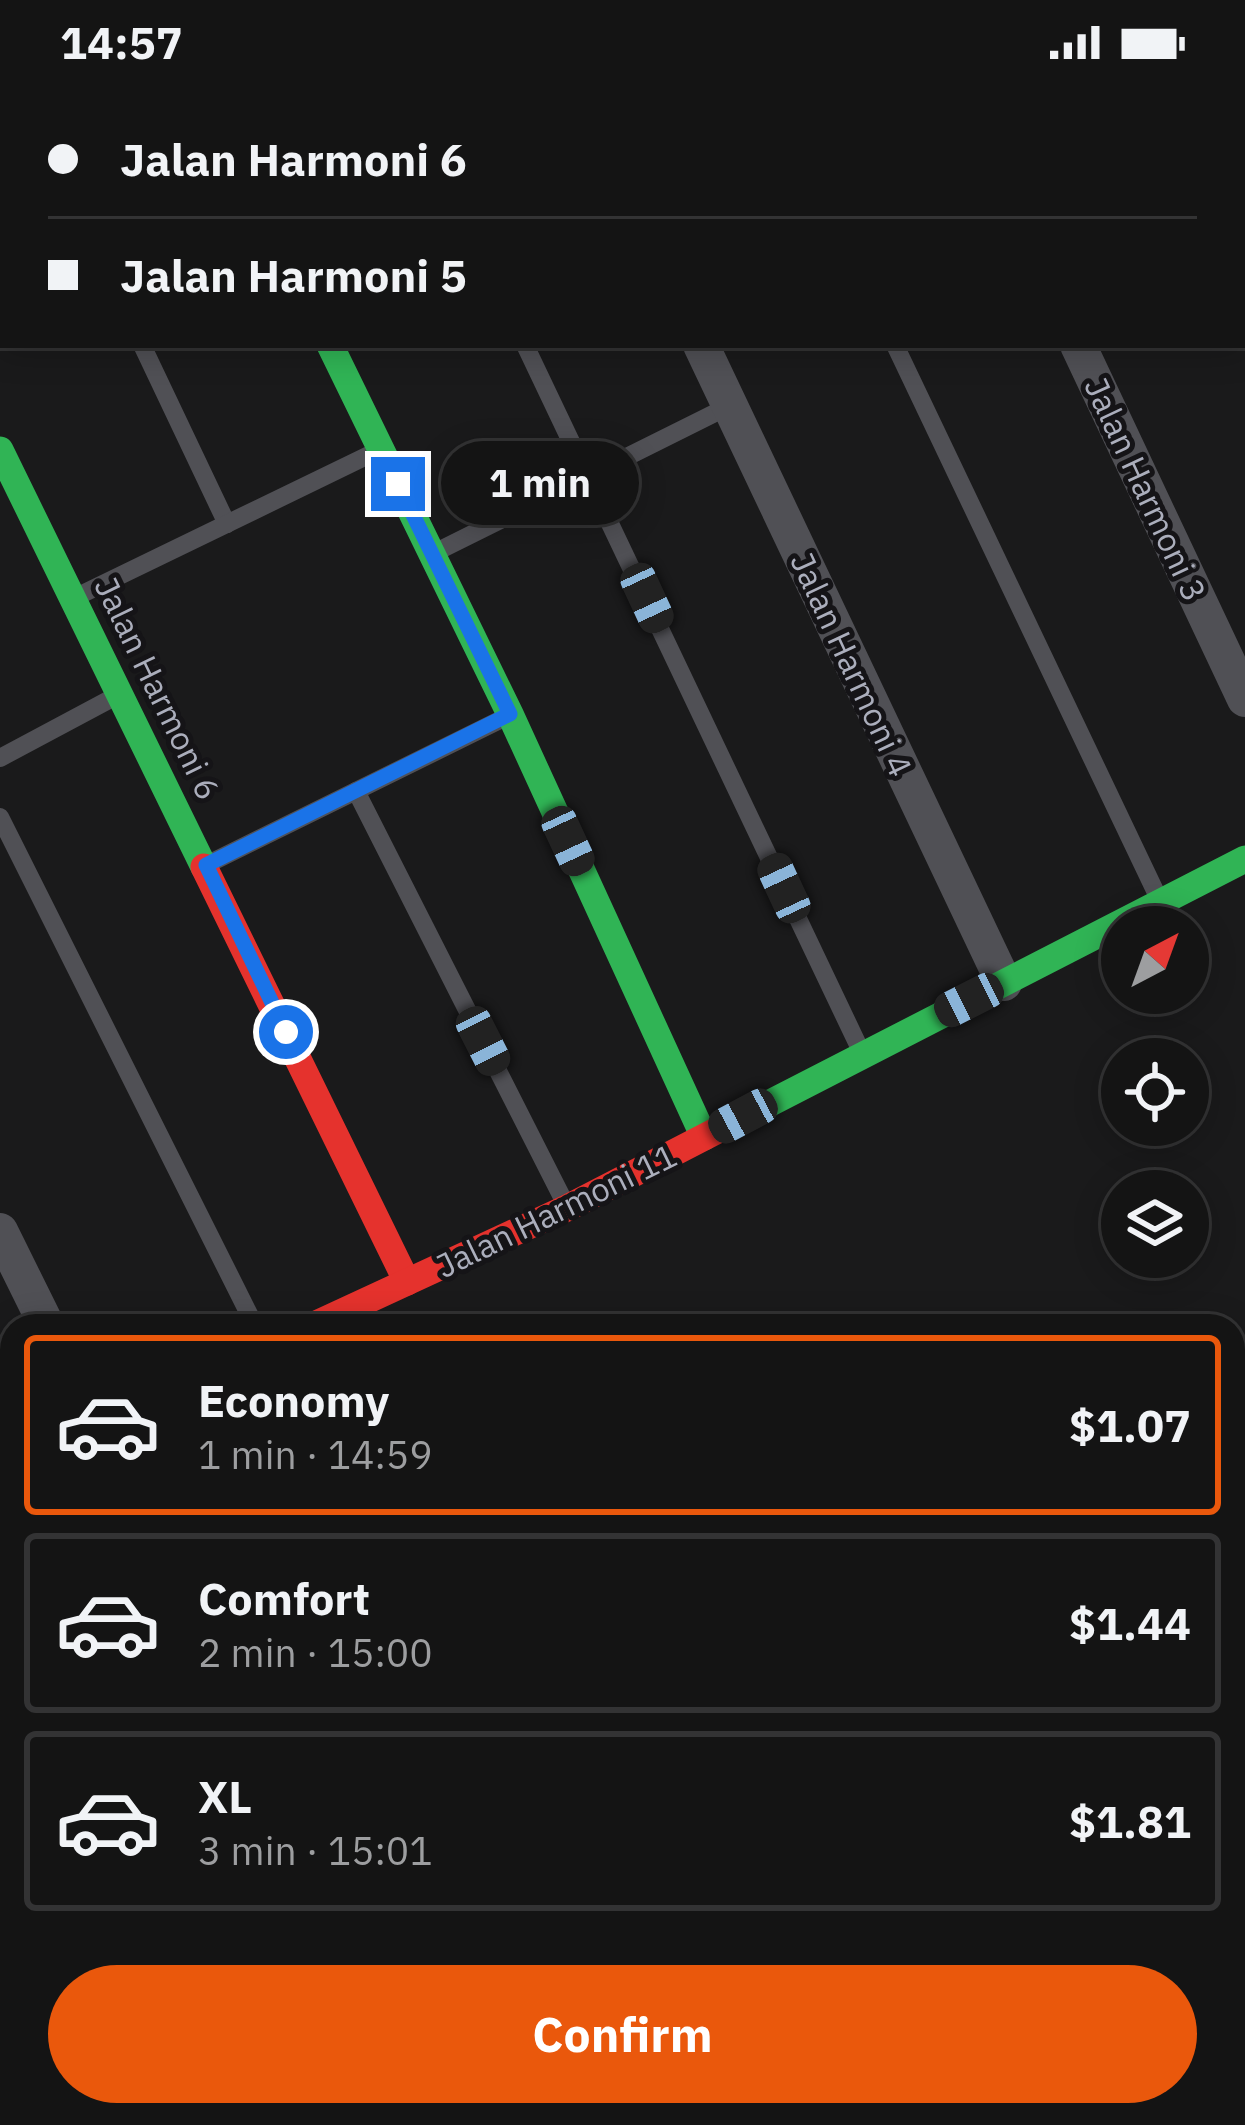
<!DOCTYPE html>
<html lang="en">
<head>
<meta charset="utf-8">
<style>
  :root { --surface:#141414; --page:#1d1d1d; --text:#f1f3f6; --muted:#9d9ea0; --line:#333334; --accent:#ea580c }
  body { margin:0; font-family:"IBM Plex Sans",sans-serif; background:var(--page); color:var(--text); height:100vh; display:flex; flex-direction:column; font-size:45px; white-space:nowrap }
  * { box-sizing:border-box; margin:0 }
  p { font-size:39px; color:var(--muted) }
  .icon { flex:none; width:66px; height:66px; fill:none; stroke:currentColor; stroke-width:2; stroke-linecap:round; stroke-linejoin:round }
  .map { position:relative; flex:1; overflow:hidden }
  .drawer { position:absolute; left:0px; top:1230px; width:1245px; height:813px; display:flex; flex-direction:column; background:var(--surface); border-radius:36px 36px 0 0; box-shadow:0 6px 30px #0003,0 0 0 3px var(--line) }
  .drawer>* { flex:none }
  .top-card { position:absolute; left:0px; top:0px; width:1245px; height:264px; box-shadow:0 6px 30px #0003,0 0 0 3px var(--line); display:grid; align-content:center; height:264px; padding:0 48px; background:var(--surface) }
  .needle { width:78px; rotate:41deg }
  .buttons { position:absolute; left:1101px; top:822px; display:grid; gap:24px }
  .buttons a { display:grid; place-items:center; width:108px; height:108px; border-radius:50%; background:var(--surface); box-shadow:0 6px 30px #0003,0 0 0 3px var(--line); font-size:60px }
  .end { position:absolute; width:54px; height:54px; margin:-27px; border:15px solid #1a73e8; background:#fff; box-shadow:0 0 0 6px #fff }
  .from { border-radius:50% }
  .bubble { position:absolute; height:84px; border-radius:42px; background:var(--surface); box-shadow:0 6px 30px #0003,0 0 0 3px var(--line); font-size:39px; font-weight:700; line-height:84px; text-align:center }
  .car { position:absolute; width:36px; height:72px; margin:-36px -18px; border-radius:15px; box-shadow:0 0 9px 3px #0007; background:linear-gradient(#222 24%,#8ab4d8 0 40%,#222 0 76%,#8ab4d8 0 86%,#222 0) }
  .top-card b { display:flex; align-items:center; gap:42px; height:114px; font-size:45px }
  .top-card b+b { border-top:3px solid var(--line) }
  .top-card i { width:30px; height:30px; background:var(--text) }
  ul { padding:21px 0 0; list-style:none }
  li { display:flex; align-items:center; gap:36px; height:180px; margin:0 24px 18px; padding:0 24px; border:6px solid var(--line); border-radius:12px }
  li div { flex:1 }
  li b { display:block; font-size:45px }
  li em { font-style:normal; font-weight:700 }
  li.on { border-color:var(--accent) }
  li>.icon { width:108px; height:108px; stroke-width:1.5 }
  .primary-button { display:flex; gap:24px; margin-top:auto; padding:24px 48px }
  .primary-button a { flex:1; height:138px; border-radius:72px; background:var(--accent); color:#fff; font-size:48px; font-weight:700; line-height:138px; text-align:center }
  .status { display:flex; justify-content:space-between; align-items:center; height:84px; padding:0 60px; background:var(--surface); direction:ltr }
  .status svg { height:33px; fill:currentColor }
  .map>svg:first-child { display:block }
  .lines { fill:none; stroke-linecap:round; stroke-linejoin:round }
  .lane { stroke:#505055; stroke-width:18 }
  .street { stroke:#505055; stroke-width:36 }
  .fast { stroke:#30b455; stroke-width:27 }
  .jam { stroke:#e5322d; stroke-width:27 }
  .route { stroke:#1a73e8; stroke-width:15 }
  .labels { text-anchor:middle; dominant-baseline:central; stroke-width:10; stroke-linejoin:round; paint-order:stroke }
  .street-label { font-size:33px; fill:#abaebc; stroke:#151417 }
</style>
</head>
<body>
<div class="status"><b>14:57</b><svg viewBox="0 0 49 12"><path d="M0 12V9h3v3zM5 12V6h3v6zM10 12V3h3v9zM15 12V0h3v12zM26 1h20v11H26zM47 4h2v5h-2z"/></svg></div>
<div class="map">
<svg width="1245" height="2041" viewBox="0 0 1245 2041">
  <rect width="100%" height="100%" fill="#1a1a1b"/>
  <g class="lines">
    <g class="lane">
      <path d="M17 0 18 3"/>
      <path d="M396 0 398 3"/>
      <path d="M769 0 771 3"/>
      <path d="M1242 212 1245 218"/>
      <path d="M142 261 227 440"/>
      <path d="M525 261 860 965"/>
      <path d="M895 261 1159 815"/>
      <path d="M436 468 729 322"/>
      <path d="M78 512 377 367"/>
      <path d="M0 674 118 611"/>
      <path d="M356 707 565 1119"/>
      <path d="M0 733 255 1242"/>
      <path d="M208 780 506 633"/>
    </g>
    <g class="street">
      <path d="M201 0 202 3"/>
      <path d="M580 0 581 3"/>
      <path d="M967 0 978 3"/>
      <path d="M1242 75 1245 76"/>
      <path d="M701 261 1004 899"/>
      <path d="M1078 261 1245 615"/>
      <path d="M0 1147 47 1242"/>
      <path d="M0 1380 12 1376"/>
    </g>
    <g class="fast">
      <path d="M330 261 510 630 704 1053"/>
      <path d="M0 366 204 783"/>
      <path d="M743 1033 1245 775"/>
    </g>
    <g class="jam">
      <path d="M204 783 407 1198"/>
      <path d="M312 1242 567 1124 743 1033"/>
    </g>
  </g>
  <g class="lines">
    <path class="route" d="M286 948 206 781 510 630 398 400"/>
  </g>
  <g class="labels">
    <g class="street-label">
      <text transform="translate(1146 405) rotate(65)">Jalan Harmoni 3</text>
      <text transform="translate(852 580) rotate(65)">Jalan Harmoni 4</text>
      <text transform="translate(158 604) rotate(64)">Jalan Harmoni 6</text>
      <text transform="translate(556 1126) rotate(-26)">Jalan Harmoni 11</text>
    </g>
  </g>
</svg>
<div class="buttons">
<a><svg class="needle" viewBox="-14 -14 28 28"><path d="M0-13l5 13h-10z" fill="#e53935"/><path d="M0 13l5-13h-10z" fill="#9d9ea0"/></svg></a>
<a><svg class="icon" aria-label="locate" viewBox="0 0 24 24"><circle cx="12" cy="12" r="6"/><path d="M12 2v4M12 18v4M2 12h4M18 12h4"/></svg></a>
<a><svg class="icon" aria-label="layers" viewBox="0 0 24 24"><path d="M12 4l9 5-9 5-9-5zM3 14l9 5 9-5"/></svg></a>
</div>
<i class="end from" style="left:286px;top:948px"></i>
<i class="end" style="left:398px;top:400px"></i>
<div class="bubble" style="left:441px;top:357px;width:198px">1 min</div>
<i class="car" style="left:647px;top:514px;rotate:155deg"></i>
<i class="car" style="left:568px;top:757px;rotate:155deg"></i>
<i class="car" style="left:784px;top:804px;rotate:335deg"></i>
<i class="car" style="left:969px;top:916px;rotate:243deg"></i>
<i class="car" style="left:483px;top:957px;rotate:153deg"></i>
<i class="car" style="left:743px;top:1032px;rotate:242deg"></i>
<div class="top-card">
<b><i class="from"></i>Jalan Harmoni 6</b>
<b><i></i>Jalan Harmoni 5</b>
</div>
<section class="drawer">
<ul>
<li class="on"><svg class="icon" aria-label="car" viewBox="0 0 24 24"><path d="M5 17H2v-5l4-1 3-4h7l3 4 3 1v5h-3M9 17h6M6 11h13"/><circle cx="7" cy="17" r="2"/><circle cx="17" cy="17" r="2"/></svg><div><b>Economy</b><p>1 min · 14:59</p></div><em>$1.07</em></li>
<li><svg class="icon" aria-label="car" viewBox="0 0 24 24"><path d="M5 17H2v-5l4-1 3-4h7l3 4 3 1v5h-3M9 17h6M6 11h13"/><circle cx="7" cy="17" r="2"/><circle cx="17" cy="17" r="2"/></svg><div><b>Comfort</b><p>2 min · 15:00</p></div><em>$1.44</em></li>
<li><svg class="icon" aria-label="car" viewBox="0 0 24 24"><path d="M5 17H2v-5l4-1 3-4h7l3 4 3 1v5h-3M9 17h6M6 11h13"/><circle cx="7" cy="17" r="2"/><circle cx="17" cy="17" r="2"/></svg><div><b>XL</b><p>3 min · 15:01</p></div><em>$1.81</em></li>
</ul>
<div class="primary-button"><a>Confirm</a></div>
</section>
</div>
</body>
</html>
